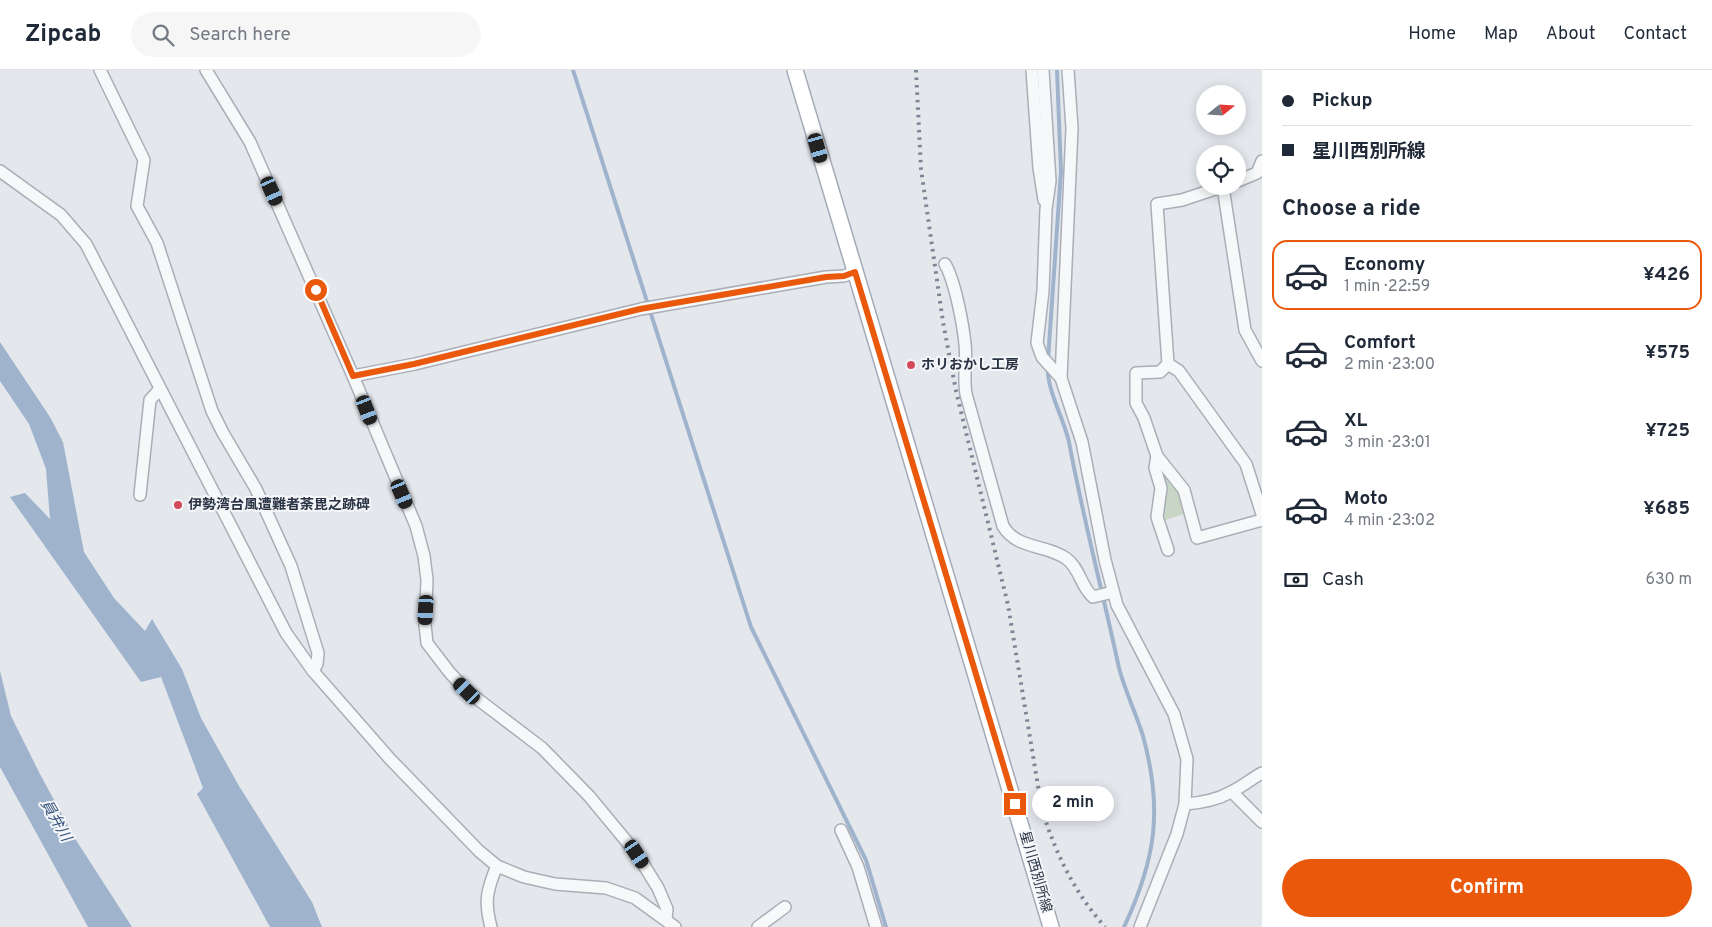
<!DOCTYPE html>
<html lang="en">
<head>
<meta charset="utf-8">
<style>
  :root { --surface:#fff; --page:#f6f6f7; --text:#1f2937; --muted:#747a83; --line:#e0e1e3; --accent:#ea580c }
  body { margin:0; font-family:Overpass,"Noto Sans JP",sans-serif; background:var(--page); color:var(--text); height:100vh; display:flex; flex-direction:column; font-size:19px; white-space:nowrap }
  * { box-sizing:border-box; margin:0 }
  p { font-size:16px; color:var(--muted) }
  .icon { flex:none; width:28px; height:28px; fill:none; stroke:currentColor; stroke-width:2; stroke-linecap:round; stroke-linejoin:round }
  .map { position:relative; flex:1; overflow:hidden }
  .sheet { display:flex; flex-direction:column; background:var(--surface); width:450px }
  .sheet>* { flex:none }
  .banner { display:grid; align-content:center; height:110px; padding:0 20px; background:var(--surface) }
  .needle { width:32px; rotate:72deg }
  .fabs { position:absolute; left:1196px; top:15px; display:grid; gap:10px }
  .fabs a { display:grid; place-items:center; width:50px; height:50px; border-radius:50%; background:var(--surface); box-shadow:0 2px 12px #0003; font-size:25px }
  .end { position:absolute; width:22px; height:22px; margin:-11px; border:6px solid #ea580c; background:#fff; box-shadow:0 0 0 2px #fff }
  .from { border-radius:50% }
  .bubble { position:absolute; height:35px; border-radius:18px; background:var(--surface); box-shadow:0 2px 12px #0003; font-size:16px; font-weight:700; line-height:35px; text-align:center }
  .car { position:absolute; width:15px; height:30px; margin:-15px -8px; border-radius:6px; box-shadow:0 0 4px 1px #0007; background:linear-gradient(#222 24%,#8ab4d8 0 40%,#222 0 76%,#8ab4d8 0 86%,#222 0) }
  .banner b { display:flex; align-items:center; gap:18px; height:48px; font-size:19px }
  .banner b+b { border-top:1px solid var(--line) }
  .banner i { width:12px; height:12px; background:var(--text) }
  ul { padding:0; list-style:none }
  li { display:flex; align-items:center; gap:15px; height:70px; margin:0 10px 8px; padding:0 10px; border:2px solid transparent; border-radius:15px }
  li div { flex:1 }
  li b { display:block; font-size:19px }
  li em { font-style:normal; font-weight:700 }
  li.on { border-color:var(--accent) }
  li>.icon { width:45px; height:45px; stroke-width:1.5 }
  h2 { padding:0 20px; font-size:22px; line-height:60px }
  .pay { display:flex; align-items:center; gap:12px; height:55px; padding:0 20px; font-size:19px }
  .pay p { margin-inline-start:auto }
  .button { display:flex; gap:10px; margin-top:auto; padding:10px 20px }
  .button a { flex:1; height:58px; border-radius:30px; background:var(--accent); color:#fff; font-size:20px; font-weight:700; line-height:58px; text-align:center }
  header { display:flex; align-items:center; gap:30px; box-sizing:border-box; height:70px; padding:0 25px; background:var(--surface); border-bottom:1px solid var(--line) }
  header strong { font-size:24px }
  nav { display:flex; gap:28px; margin-inline-start:auto; font-size:18px }
  .search { width:350px; height:45px; background:var(--page); display:flex; align-items:center; gap:12px; box-sizing:border-box; padding:0 18px; border-radius:28px; color:var(--muted); font-size:19px }
  main { display:flex; flex:1; min-height:0 }
  .map>svg:first-child { display:block }
  .green { fill:#c9d6c5 }
  .water { fill:#9fb4cc }
  .lines { fill:none; stroke-linecap:round; stroke-linejoin:round }
  .stream { stroke:#9fb4cc; stroke-width:4 }
  .minor-casing { stroke:#a9aeb7; stroke-width:14 }
  .major-casing { stroke:#a3abb8; stroke-width:18 }
  .minor { stroke:#f7f8fa; stroke-width:11 }
  .major { stroke:#fff; stroke-width:15 }
  .rail { stroke:#7d8696; stroke-width:4; stroke-dasharray:2.5 5; stroke-linecap:butt }
  .route { stroke:#ea580c; stroke-width:6 }
  .poi-dot { fill:#d1495b; stroke:#f4f6f9; stroke-width:2 }
  .labels { text-anchor:middle; dominant-baseline:central; stroke-width:4; stroke-linejoin:round; paint-order:stroke }
  .poi-label { font-size:14px; font-weight:bold; fill:#2b3445; stroke:#f4f6f9; text-anchor:start }
  .street-label { font-size:14px; fill:#2b3445; stroke:#f4f6f9 }
  .water-label { font-size:15px; font-style:italic; fill:#34527a; stroke:#f4f6f9 }
</style>
</head>
<body>
<header>
<strong>Zipcab</strong>
<div class="search"><svg class="icon" aria-label="search" viewBox="0 0 24 24"><circle cx="10" cy="10" r="6"/><path d="M15 15l6 6"/></svg>Search here</div>
<nav><a>Home</a><a>Map</a><a>About</a><a>Contact</a></nav>
</header>
<main>
<div class="map">
<svg width="1262" height="857" viewBox="0 0 1262 857">
  <rect width="100%" height="100%" fill="#e4e7ec"/>
  <path class="green" d="M1161 401 1179 422 1184 444 1163 451Z"/>
  <g class="water">
    <path d="M0 272 50 347 63 372 84 482 114 528 145 561 152 549 182 599 201 648 239 716 312 832 322 857H270L197 724 203 718 161 607 141 612 10 427 25 423 50 449 46 399 29 354 0 311Z"/>
    <path d="M0 601 11 646 40 704 74 767 132 857H88L0 697Z"/>
  </g>
  <g class="lines">
    <g class="stream">
      <path d="M573 0 751 557 866 790 886 857"/>
      <path d="M1048 290 1061 101 1057 0"/>
      <path d="M1048 297C1046 318 1064 349 1069 372 1083 448 1103 523 1119 598 1125 621 1136 643 1143 666 1163 739 1156 789 1124 857"/>
    </g>
    <defs>
      <g id="minor">
        <path d="M100 0 144 90 137 136 157 173 212 341 223 363 256 419 291 496 318 583 317 594 313 601"/>
        <path d="M206 0 250 72 353 306 416 456 424 486 427 510 425 555 427 573 450 603 467 621 542 678 589 726 637 784 658 818 667 839 666 849"/>
        <path d="M1032 0 1039 98 1044 130"/>
        <path d="M1043 0 1050 111 1046 139 1043 221 1037 273 1042 287 1061 308"/>
        <path d="M1068 0 1072 58 1061 308 1082 372 1105 490 1117 535 1174 644 1187 689 1185 734 1177 764 1140 857"/>
        <path d="M0 101 61 145 86 174 286 563 313 601 390 689 479 781 497 796 524 807 555 814 606 818 635 828 675 857"/>
        <path d="M1238 111 1257 103 1262 91"/>
        <path d="M1224 116 1182 130 1157 134 1168 294 1179 301 1246 394 1262 444"/>
        <path d="M1223 117 1245 260 1262 291"/>
        <path d="M945 194C955 211 963 254 965 274 967 291 963 307 966 324L1003 456C1017 480 1047 474 1067 489 1080 499 1081 517 1093 527L1113 522"/>
        <path d="M1168 294 1160 302 1136 303V333L1144 348 1157 386 1184 420 1197 468 1262 450"/>
        <path d="M353 306 415 294 641 239 826 207 844 206 855 202"/>
        <path d="M1157 386 1155 398 1161 418 1157 447 1168 480"/>
        <path d="M140 425 150 330 159 320"/>
        <path d="M1232 722 1262 752"/>
        <path d="M1185 734C1200 733 1217 730 1231 722 1242 717 1251 709 1262 703"/>
        <path d="M841 760 858 797 876 857"/>
        <path d="M491 857C484 832 487 819 497 796"/>
        <path d="M758 857 785 837"/>
      </g>
      <path id="major" d="M795 0 1051 857"/>
    </defs>
    <use href="#minor" class="minor-casing"/>
    <use href="#major" class="major-casing"/>
    <use href="#minor" class="minor"/>
    <use href="#major" class="major"/>
    <path class="rail" d="M916 0 921 99 943 252 956 321 1008 535 1042 740C1056 784 1074 822 1105 857"/>
  </g>
  <g class="lines">
    <path class="route" d="M316 220 353 306 414 294 640 239 826 207 844 206 855 202 1015 734"/>
  </g>
  <g class="poi-dot">
    <circle cx="911" cy="295" r="5"/>
    <circle cx="178" cy="435" r="5"/>
  </g>
  <g class="labels">
    <g class="poi-label">
      <text x="921" y="295">ホリおかし工房</text>
      <text x="188" y="435">伊勢湾台風遭難者荼毘之跡碑</text>
    </g>
    <g class="street-label">
      <text transform="translate(1035 802) rotate(74)">星川西別所線</text>
    </g>
    <g class="water-label">
      <text transform="translate(55 751) rotate(60)">員弁川</text>
    </g>
  </g>
</svg>
<div class="fabs">
<a><svg class="needle" viewBox="-14 -14 28 28"><path d="M0-13l5 13h-10z" fill="#e53935"/><path d="M0 13l5-13h-10z" fill="#747a83"/></svg></a>
<a><svg class="icon" aria-label="locate" viewBox="0 0 24 24"><circle cx="12" cy="12" r="6"/><path d="M12 2v4M12 18v4M2 12h4M18 12h4"/></svg></a>
</div>
<i class="end from" style="left:316px;top:220px"></i>
<i class="end" style="left:1015px;top:734px"></i>
<div class="bubble" style="left:1032px;top:716px;width:82px">2 min</div>
<i class="car" style="left:818px;top:78px;rotate:164deg"></i>
<i class="car" style="left:272px;top:121px;rotate:156deg"></i>
<i class="car" style="left:367px;top:340px;rotate:159deg"></i>
<i class="car" style="left:402px;top:424px;rotate:157deg"></i>
<i class="car" style="left:426px;top:540px;rotate:183deg"></i>
<i class="car" style="left:467px;top:621px;rotate:315deg"></i>
<i class="car" style="left:637px;top:784px;rotate:147deg"></i>
</div>
<section class="sheet">
<div class="banner">
<b><i class="from"></i>Pickup</b>
<b><i></i>星川西別所線</b>
</div>
<h2>Choose a ride</h2>
<ul>
<li class="on"><svg class="icon" aria-label="car" viewBox="0 0 24 24"><path d="M5 17H2v-5l4-1 3-4h7l3 4 3 1v5h-3M9 17h6M6 11h13"/><circle cx="7" cy="17" r="2"/><circle cx="17" cy="17" r="2"/></svg><div><b>Economy</b><p>1 min · 22:59</p></div><em>¥426</em></li>
<li><svg class="icon" aria-label="car" viewBox="0 0 24 24"><path d="M5 17H2v-5l4-1 3-4h7l3 4 3 1v5h-3M9 17h6M6 11h13"/><circle cx="7" cy="17" r="2"/><circle cx="17" cy="17" r="2"/></svg><div><b>Comfort</b><p>2 min · 23:00</p></div><em>¥575</em></li>
<li><svg class="icon" aria-label="car" viewBox="0 0 24 24"><path d="M5 17H2v-5l4-1 3-4h7l3 4 3 1v5h-3M9 17h6M6 11h13"/><circle cx="7" cy="17" r="2"/><circle cx="17" cy="17" r="2"/></svg><div><b>XL</b><p>3 min · 23:01</p></div><em>¥725</em></li>
<li><svg class="icon" aria-label="car" viewBox="0 0 24 24"><path d="M5 17H2v-5l4-1 3-4h7l3 4 3 1v5h-3M9 17h6M6 11h13"/><circle cx="7" cy="17" r="2"/><circle cx="17" cy="17" r="2"/></svg><div><b>Moto</b><p>4 min · 23:02</p></div><em>¥685</em></li>
</ul>
<div class="pay"><svg class="icon" aria-label="cash" viewBox="0 0 24 24"><path d="M3 7h18v10H3z"/><circle cx="12" cy="12" r="2"/></svg>Cash<p>630 m</p></div>
<div class="button"><a>Confirm</a></div>
</section>
</main>
</body>
</html>
